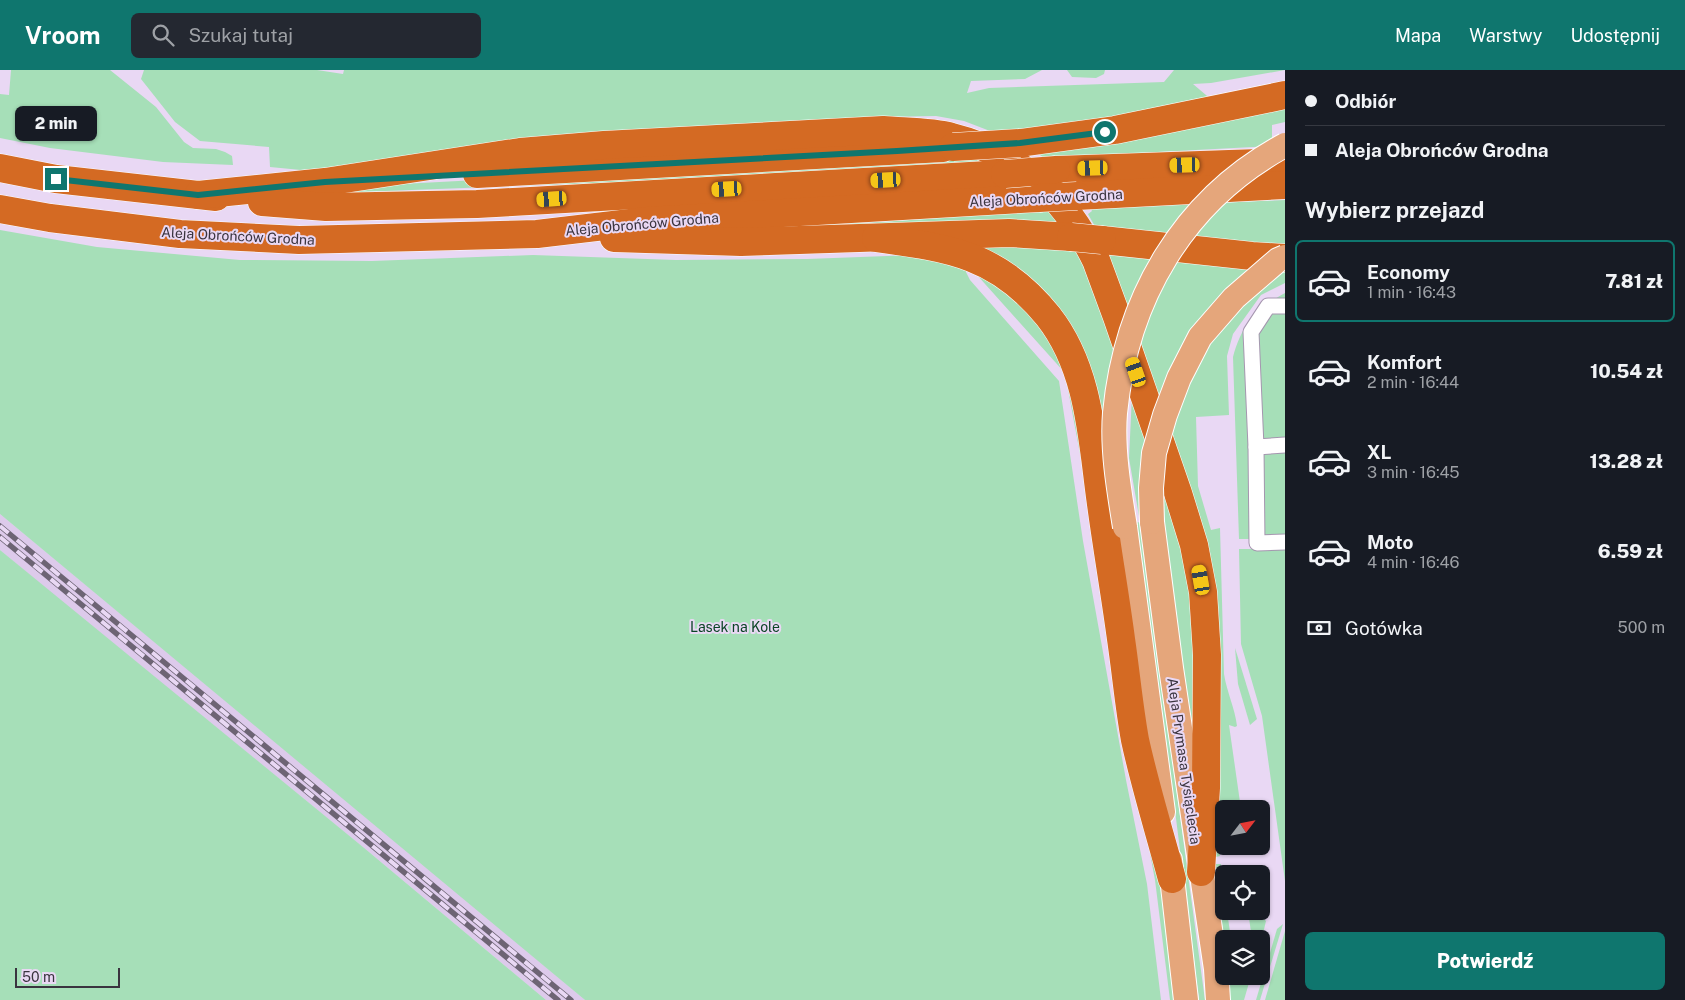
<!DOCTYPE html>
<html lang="pl">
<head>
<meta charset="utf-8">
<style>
  :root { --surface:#171b24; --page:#242831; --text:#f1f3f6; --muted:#9ea1a6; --line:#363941; --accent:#0f766e }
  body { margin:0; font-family:"Public Sans",sans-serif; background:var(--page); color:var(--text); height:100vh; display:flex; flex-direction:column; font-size:19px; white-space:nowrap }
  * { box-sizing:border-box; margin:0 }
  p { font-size:16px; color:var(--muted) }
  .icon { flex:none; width:28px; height:28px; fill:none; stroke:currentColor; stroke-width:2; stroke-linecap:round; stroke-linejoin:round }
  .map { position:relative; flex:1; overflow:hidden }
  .details { display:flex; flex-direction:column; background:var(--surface); width:400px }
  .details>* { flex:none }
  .banner { display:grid; align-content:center; height:110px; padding:0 20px; background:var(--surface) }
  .needle { width:32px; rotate:58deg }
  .fabs { position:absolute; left:1215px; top:730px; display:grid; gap:10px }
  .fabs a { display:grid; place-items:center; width:55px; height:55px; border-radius:8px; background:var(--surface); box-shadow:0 1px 4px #0004; font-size:25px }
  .scale { position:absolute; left:15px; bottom:12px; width:105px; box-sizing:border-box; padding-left:5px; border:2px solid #3a343f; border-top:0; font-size:14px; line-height:18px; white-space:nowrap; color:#3a343f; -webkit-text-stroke:4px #e9d8f4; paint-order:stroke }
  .end { position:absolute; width:22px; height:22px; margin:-11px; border:6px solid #0f766e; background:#fff; box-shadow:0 0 0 2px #fff }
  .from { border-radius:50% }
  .bubble { position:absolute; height:35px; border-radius:8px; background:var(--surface); box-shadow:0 1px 4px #0004; font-size:16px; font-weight:800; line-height:35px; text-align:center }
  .car { position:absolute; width:15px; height:30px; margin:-15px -8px; border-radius:6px; box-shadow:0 0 4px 1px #0007; background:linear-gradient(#f5c518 24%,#345 0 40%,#f5c518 0 76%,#345 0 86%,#f5c518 0) }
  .banner b { display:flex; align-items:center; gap:18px; height:48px; font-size:19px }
  .banner b+b { border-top:1px solid var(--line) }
  .banner i { width:12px; height:12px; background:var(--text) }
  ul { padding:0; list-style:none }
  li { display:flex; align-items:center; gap:15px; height:82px; margin:0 10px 8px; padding:0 10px; border:2px solid transparent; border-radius:8px }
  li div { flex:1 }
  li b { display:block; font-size:19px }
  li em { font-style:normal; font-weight:800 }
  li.active { border-color:var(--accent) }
  li>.icon { width:45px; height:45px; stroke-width:1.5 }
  h2 { padding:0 20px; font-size:22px; line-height:60px }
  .pay { display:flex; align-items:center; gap:12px; height:55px; padding:0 20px; font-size:19px }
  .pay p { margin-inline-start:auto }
  .button { display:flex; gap:10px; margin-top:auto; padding:10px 20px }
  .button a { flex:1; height:58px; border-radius:8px; background:var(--accent); color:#fff; font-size:20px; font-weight:800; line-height:58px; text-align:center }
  header { display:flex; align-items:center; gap:30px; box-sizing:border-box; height:70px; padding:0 25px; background:var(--accent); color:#fff }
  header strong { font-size:24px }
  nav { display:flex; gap:28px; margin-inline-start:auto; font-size:18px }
  .search { width:350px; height:45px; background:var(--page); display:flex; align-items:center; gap:12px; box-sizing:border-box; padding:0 18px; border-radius:8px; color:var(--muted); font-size:19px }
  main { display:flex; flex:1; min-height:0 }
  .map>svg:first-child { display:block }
  .built { fill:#ddcaeb }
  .green { fill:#a6dfb8 }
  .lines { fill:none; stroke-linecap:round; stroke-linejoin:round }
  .street-casing { stroke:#a596af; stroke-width:17 }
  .primary-casing { stroke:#fff; stroke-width:26 }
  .highway-casing { stroke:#fff; stroke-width:29 }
  .street { stroke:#fff; stroke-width:15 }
  .primary { stroke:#e5a67b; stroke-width:24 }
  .highway { stroke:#d46a23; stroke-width:28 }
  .rail-casing { stroke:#6d6474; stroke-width:5.5 }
  .rail { stroke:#e9d8f4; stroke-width:4; stroke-dasharray:11; stroke-linecap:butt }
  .primary-bridge-casing { stroke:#fff; stroke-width:26; stroke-linecap:butt }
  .highway-bridge-casing { stroke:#fff; stroke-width:29; stroke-linecap:butt }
  .primary-bridge { stroke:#e5a67b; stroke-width:24 }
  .highway-bridge { stroke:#d46a23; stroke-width:28 }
  .route { stroke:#0f766e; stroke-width:6 }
  .labels { text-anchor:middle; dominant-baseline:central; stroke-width:4; stroke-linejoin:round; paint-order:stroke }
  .street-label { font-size:14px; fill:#3a343f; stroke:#e9d8f4 }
  .park-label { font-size:14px; fill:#0a4425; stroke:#e9d8f4 }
</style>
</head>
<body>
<header>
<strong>Vroom</strong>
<div class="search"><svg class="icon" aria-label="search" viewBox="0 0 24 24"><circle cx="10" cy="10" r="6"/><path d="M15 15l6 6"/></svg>Szukaj tutaj</div>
<nav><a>Mapa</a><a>Warstwy</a><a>Udostępnij</a></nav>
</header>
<main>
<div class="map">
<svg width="1285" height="930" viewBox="0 0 1285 930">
  <rect width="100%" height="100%" fill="#e9d8f4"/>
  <path class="built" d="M0 444 480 841 585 930H546L363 777 73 541 0 480Z"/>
  <g class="green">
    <path d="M11 0H110L156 37 184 72 193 78 216 79 225 82 232 86 233 95 163 92 50 78 0 68V24L9 25Z"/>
    <path d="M144 0H317L343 4 344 0H1042L1025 9 971 11 967 23 989 18 1164 12 1174 0H1285L1211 13 1193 14 1213 31 1003 66 964 51 936 46 880 47 301 100 270 97 269 77 200 71 175 52 141 9Z"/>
    <path d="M1067 0H1105L1104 4 1096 8 1072 7Z"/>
    <path d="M1285 33V52L1272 55V76L1044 88 1032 79Z"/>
    <path d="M968 84 986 91 597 113 333 123 383 115Z"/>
    <path d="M1285 130V178L1097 160 1088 144 1092 141 1091 139 1107 138Z"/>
    <path d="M1051 140 1066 159 642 162 882 152Z"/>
    <path d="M0 160 97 177 240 190 372 191 533 185 676 190 807 189 914 185 966 197V202L970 210 1059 311 1083 471 1126 710 1147 814 1161 930H585L0 444Z"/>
    <path d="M959 175 1079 178 1116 279 1105 366 1083 293Z"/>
    <path d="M1107 180 1285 202V213L1261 225 1233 264 1227 286 1229 345 1196 347 1198 416 1211 460 1220 458 1224 604C1227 623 1235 638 1237 656L1235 657 1229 655 1241 739H1224V776L1218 777 1220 786 1216 787 1188 411Z"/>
    <path d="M977 205 1001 215 1035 248 1066 301 1083 387 1085 411 1065 303Z"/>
    <path d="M1285 223V811L1262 646 1241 574 1239 479H1251V469H1239L1233 287C1242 254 1256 239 1285 223Z"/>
    <path d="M1132 325 1147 367 1140 452 1205 930H1199L1172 717 1135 453 1140 452 1129 388Z"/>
    <path d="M1167 425 1193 522 1197 712 1163 451V430Z"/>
    <path d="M0 480 363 777 546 930H0Z"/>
    <path d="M1235 578 1257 649 1250 655 1238 614Z"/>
    <path d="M1132 687 1162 823 1174 930H1170L1155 810Z"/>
    <path d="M1216 794H1221L1224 816V841H1227L1231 869H1224V878Z"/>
    <path d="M1248 841H1255L1266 851 1261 872V869H1252Z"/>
    <path d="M1283 854 1260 930H1256L1277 859Z"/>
    <path d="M1285 861V930H1265Z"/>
    <path d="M1232 906H1251L1244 930H1229L1227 911Z"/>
  </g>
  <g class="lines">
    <defs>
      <g id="street">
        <path d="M1285 236H1268L1251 262 1256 377 1257 473 1285 472"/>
        <path d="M1256 377 1285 375"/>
      </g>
      <g id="primary">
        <path d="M1152 452 1171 598 1216 899 1218 930"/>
        <path d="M1125 457 1163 742"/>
        <path d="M1170 790 1186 930"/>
      </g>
      <g id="highway">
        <path d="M1020 73 1115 60 1285 25"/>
        <path d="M0 98 56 109 216 127"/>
        <path d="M1056 100 1285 92"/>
        <path d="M477 104 943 78"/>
        <path d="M198 125 325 112 520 82 604 75 883 60C906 62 930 61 952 67 1021 84 1065 127 1096 190L1117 247 1178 423 1194 475 1203 522 1207 585 1206 718 1201 802"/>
        <path d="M1077 126 1285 115"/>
        <path d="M262 132 326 137 477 134 1005 104"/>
        <path d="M0 139 50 148 180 164 299 170 537 164 647 151 1039 128"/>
        <path d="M614 168 741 172 1009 163 1071 167"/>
        <path d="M876 168C949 178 998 184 1048 246 1090 299 1092 370 1101 434 1107 479 1115 524 1121 569 1126 603 1129 637 1135 670 1145 716 1160 764 1172 809"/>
        <path d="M1102 170 1252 186 1285 188"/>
      </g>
    </defs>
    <use href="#street" class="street-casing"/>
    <use href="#primary" class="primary-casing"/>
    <use href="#highway" class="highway-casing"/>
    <use href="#street" class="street"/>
    <use href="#primary" class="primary"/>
    <use href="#highway" class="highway"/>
    <defs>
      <g id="rail">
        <path d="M0 456 571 930"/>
        <path d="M0 467 558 930"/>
      </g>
    </defs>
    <use href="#rail" class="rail-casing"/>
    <use href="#rail" class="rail"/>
    <defs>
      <g id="primary-bridge">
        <path d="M1152 452 1151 418 1154 383 1165 345 1179 308 1200 267 1234 228 1278 190 1285 187"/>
        <path d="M1125 457C1119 420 1112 379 1115 343 1126 229 1183 130 1285 75"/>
      </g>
      <g id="highway-bridge">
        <path d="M953 77 1020 73"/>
        <path d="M1005 104 1056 100"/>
        <path d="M1039 128 1077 126"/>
        <path d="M1071 167 1102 170"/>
      </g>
    </defs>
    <use href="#primary-bridge" class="primary-bridge-casing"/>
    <use href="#highway-bridge" class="highway-bridge-casing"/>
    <use href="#primary-bridge" class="primary-bridge"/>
    <use href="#highway-bridge" class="highway-bridge"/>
  </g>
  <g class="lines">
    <path class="route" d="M56 109 198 125 325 112 897 81 1020 73 1105 62"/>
  </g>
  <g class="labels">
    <g class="street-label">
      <text transform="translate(1046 128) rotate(-3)">Aleja Obrońców Grodna</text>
      <text transform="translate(642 154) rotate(-5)">Aleja Obrońców Grodna</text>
      <text transform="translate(238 166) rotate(3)">Aleja Obrońców Grodna</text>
      <text transform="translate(1184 691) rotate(82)">Aleja Prymasa Tysiąclecia</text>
    </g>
    <g class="park-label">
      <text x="735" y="557">Lasek na Kole</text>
    </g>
  </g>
</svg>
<div class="fabs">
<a><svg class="needle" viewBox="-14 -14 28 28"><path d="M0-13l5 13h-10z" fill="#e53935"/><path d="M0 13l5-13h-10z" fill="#9ea1a6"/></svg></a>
<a><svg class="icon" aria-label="locate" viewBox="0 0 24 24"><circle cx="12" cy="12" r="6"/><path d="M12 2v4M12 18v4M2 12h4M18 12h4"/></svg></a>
<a><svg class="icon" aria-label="layers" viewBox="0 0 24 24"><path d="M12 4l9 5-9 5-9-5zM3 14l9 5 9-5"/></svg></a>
</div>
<div class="scale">50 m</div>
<i class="end from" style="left:1105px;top:62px"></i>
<i class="end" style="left:56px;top:109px"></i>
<div class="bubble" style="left:15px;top:36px;width:82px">2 min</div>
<i class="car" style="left:1185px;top:95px;rotate:268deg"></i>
<i class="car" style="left:1093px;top:98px;rotate:268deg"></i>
<i class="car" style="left:886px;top:110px;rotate:267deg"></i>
<i class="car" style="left:727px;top:119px;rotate:267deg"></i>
<i class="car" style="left:552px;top:129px;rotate:266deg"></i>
<i class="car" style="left:1136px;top:302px;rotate:341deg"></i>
<i class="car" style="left:1201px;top:510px;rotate:350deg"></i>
</div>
<section class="details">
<div class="banner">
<b><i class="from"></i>Odbiór</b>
<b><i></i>Aleja Obrońców Grodna</b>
</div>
<h2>Wybierz przejazd</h2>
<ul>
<li class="active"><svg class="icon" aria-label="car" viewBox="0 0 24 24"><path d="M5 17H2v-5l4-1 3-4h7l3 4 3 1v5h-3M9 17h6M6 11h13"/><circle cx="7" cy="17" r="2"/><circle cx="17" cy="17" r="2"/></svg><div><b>Economy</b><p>1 min · 16:43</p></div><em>7.81 zł</em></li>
<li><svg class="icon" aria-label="car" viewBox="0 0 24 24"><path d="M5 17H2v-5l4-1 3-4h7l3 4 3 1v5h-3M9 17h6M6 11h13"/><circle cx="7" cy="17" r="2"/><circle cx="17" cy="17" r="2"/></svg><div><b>Komfort</b><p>2 min · 16:44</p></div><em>10.54 zł</em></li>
<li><svg class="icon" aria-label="car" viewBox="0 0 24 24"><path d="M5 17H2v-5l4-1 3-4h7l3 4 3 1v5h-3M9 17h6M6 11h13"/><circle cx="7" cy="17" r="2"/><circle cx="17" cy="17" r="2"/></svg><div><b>XL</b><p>3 min · 16:45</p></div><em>13.28 zł</em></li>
<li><svg class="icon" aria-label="car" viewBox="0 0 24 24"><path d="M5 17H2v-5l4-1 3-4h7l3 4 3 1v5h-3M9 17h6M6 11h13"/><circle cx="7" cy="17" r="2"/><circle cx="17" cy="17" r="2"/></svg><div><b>Moto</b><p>4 min · 16:46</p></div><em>6.59 zł</em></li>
</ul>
<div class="pay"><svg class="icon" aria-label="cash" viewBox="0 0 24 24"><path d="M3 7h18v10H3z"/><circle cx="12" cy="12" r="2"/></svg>Gotówka<p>500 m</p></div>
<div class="button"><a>Potwierdź</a></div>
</section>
</main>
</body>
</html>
